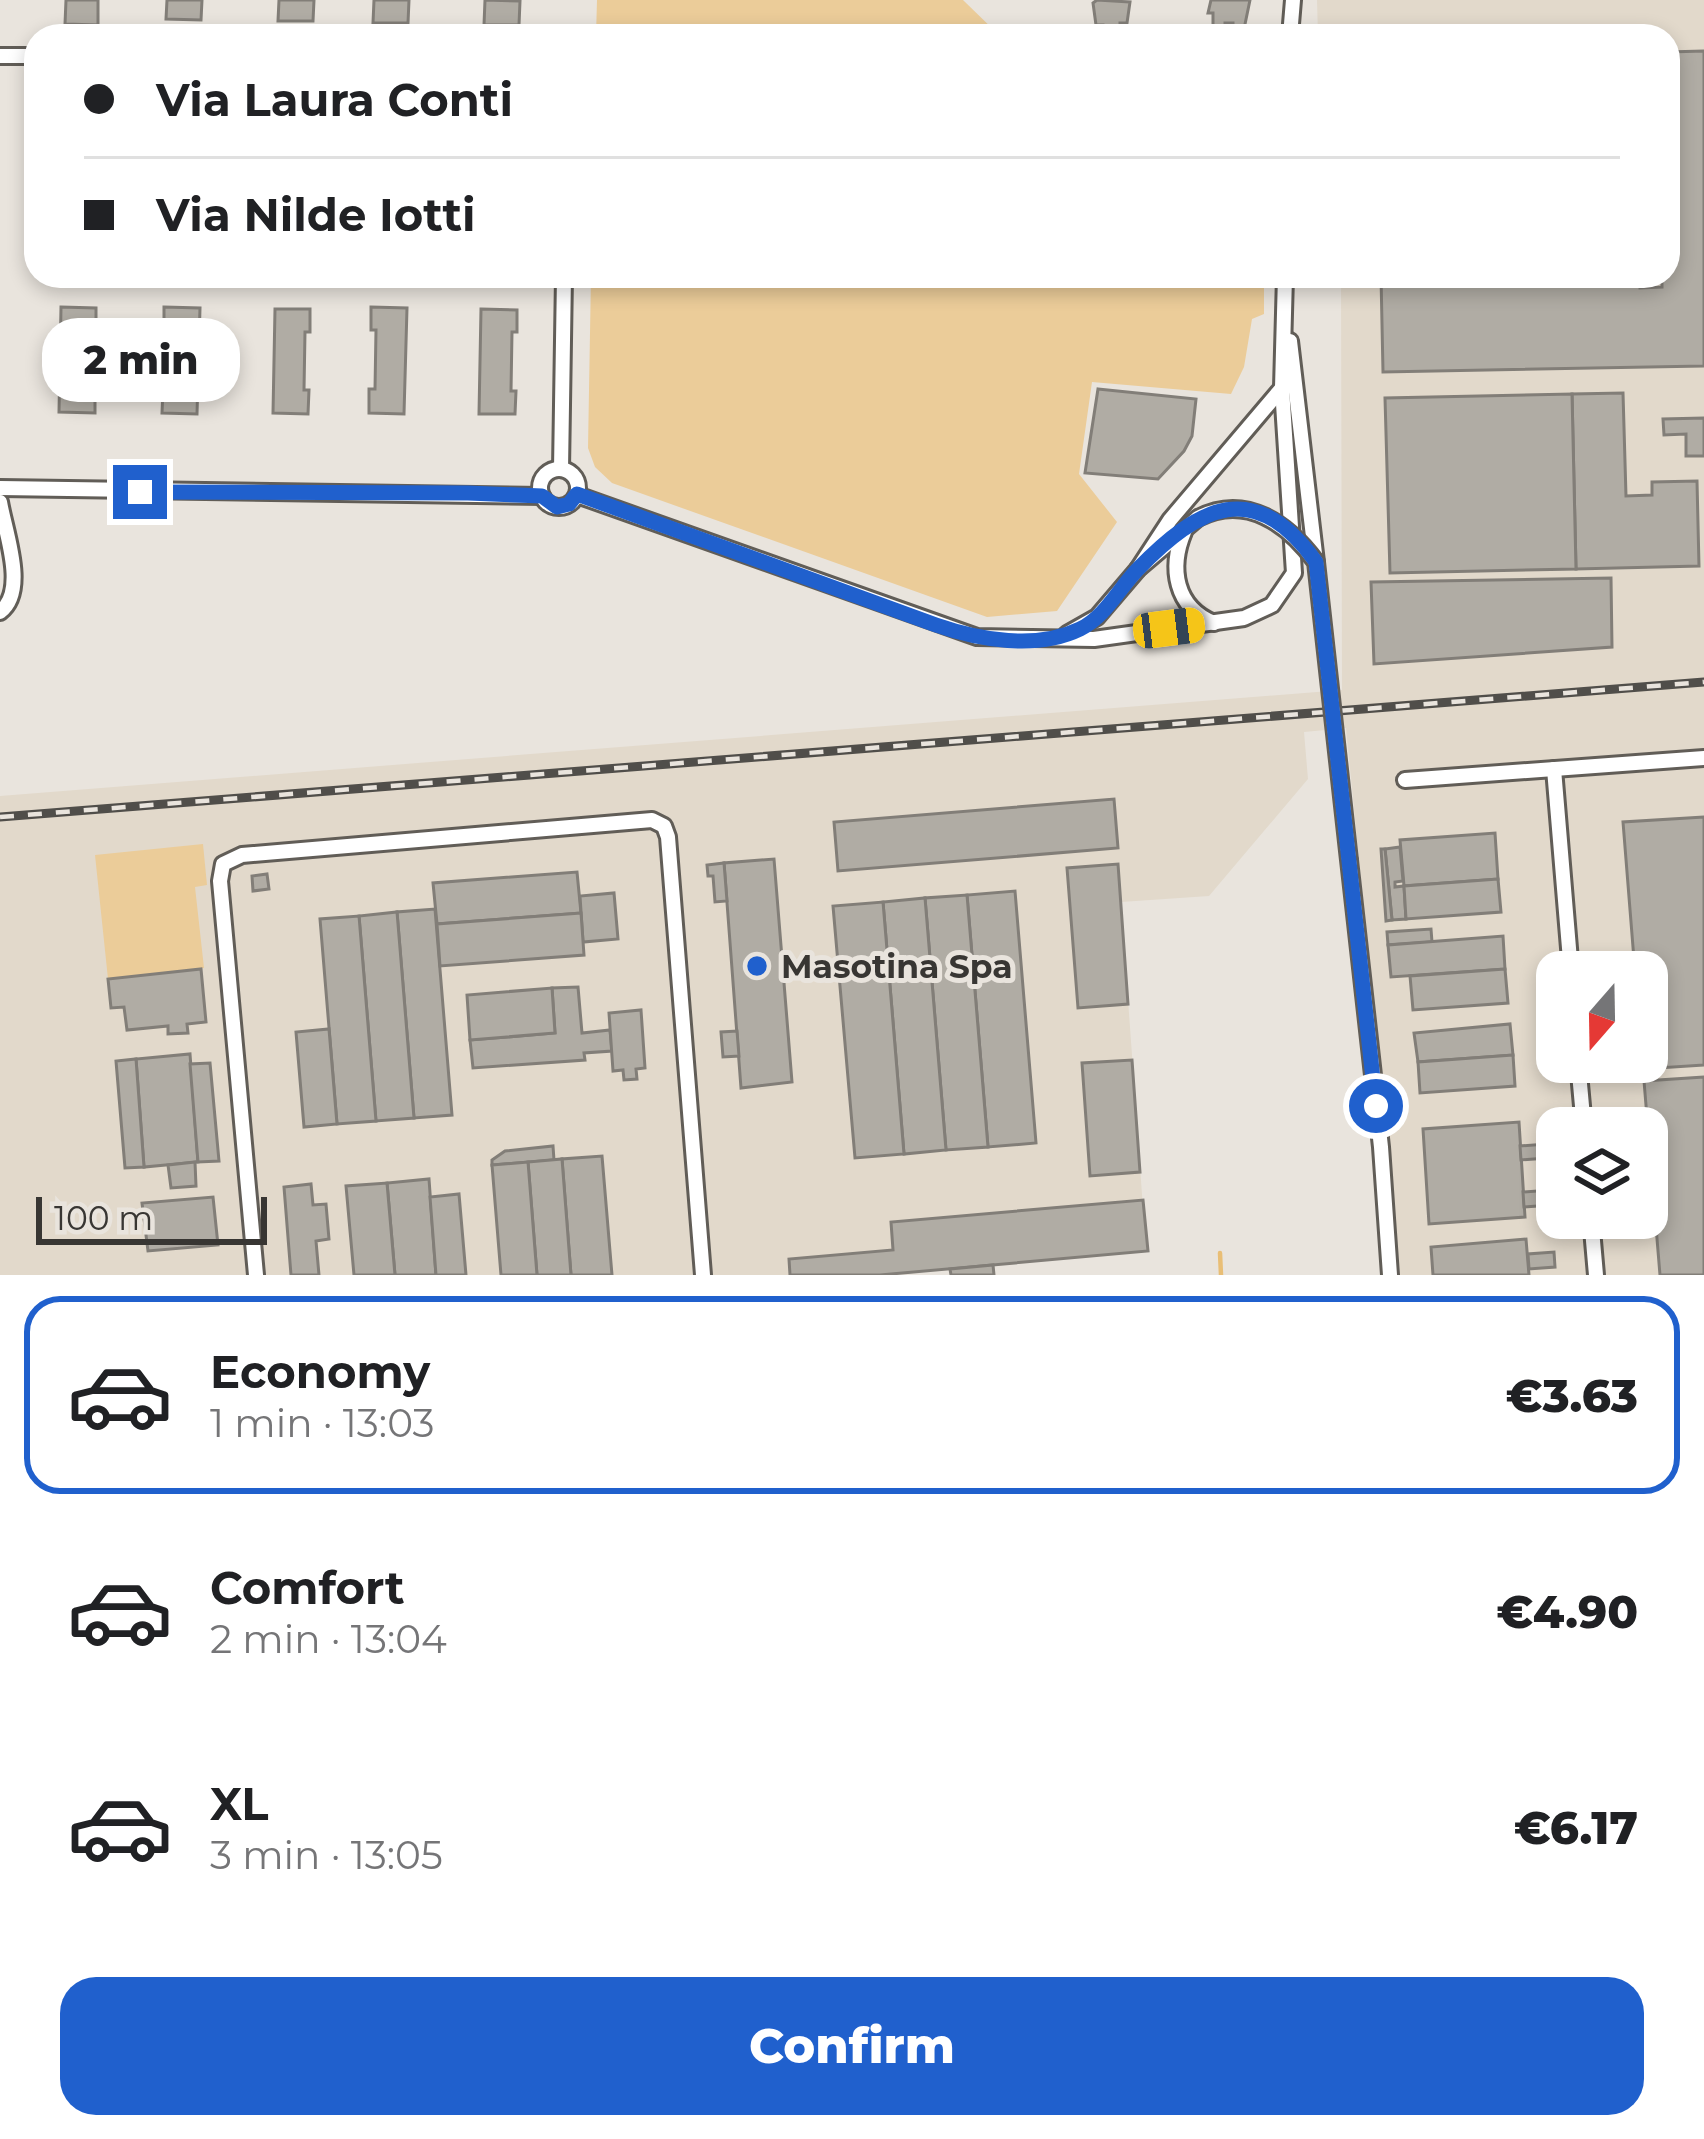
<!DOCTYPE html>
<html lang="en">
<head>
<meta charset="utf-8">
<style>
  :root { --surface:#fff; --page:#f6f6f6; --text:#202124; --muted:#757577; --line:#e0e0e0; --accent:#2060cd }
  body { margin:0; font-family:Montserrat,sans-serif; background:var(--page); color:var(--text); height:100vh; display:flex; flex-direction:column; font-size:45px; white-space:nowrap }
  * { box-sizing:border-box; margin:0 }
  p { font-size:39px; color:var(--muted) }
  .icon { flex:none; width:66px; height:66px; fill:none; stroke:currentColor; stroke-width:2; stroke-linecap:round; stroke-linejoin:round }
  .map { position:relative; height:1275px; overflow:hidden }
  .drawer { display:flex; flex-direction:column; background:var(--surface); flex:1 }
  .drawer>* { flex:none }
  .banner { position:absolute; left:24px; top:24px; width:1656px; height:264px; border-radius:36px; box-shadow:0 6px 18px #0003; display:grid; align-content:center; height:264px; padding:0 60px; background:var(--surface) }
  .needle { width:78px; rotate:200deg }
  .buttons { position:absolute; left:1536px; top:951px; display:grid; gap:24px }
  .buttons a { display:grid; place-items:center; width:132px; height:132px; border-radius:24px; background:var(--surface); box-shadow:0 6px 18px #0003; font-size:60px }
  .scale { position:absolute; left:36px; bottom:30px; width:231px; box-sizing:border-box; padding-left:12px; border:6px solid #383633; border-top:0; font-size:33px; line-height:42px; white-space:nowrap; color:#383633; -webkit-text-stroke:9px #e9e4dd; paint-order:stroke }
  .end { position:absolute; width:54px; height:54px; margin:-27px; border:15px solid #2060cd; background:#fff; box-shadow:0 0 0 6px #fff }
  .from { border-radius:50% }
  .bubble { position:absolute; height:84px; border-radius:36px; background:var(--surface); box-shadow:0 6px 18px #0003; font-size:39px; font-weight:800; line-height:84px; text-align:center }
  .car { position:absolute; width:36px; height:72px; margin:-36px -18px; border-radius:15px; box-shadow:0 0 9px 3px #0007; background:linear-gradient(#f5c518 24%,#345 0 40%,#f5c518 0 76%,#345 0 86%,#f5c518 0) }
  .banner b { display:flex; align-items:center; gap:42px; height:114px; font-size:45px }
  .banner b+b { border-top:3px solid var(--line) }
  .banner i { width:30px; height:30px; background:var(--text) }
  ul { padding:21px 0 0; list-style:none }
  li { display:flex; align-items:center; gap:36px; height:198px; margin:0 24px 18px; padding:0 36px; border:6px solid transparent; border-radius:36px }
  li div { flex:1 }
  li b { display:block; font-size:45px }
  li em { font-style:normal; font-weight:800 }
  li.active { border-color:var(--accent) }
  li>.icon { width:108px; height:108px; stroke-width:1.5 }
  .cta { display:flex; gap:24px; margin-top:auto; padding:24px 60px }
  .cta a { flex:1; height:138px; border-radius:36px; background:var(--accent); color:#fff; font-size:48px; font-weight:800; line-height:138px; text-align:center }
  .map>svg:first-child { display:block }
  .built { fill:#e2d9cb; fill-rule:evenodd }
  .green { fill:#ebcc99 }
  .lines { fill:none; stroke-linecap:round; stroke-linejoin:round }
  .stream { stroke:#e9be75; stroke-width:4.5 }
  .building { fill:#b0aca4; stroke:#827e78; stroke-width:3 }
  .street-casing { stroke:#615d57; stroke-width:20 }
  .street { stroke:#fff; stroke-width:14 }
  .rail-casing { stroke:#504e4a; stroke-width:9 }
  .rail { stroke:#e9e4dd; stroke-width:4.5; stroke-dasharray:14; stroke-linecap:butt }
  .street-bridge-casing { stroke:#615d57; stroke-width:20; stroke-linecap:butt }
  .street-bridge { stroke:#fff; stroke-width:14 }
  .route { stroke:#2060cd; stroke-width:15 }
  .poi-dot { fill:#2060cd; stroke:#e9e4dd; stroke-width:4.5 }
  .labels { text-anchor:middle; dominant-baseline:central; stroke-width:10; stroke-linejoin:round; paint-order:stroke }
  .poi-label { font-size:33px; font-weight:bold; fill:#383633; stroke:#e9e4dd; text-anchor:start }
</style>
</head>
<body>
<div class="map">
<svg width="1704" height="1275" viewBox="0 0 1704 1275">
  <rect width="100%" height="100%" fill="#e9e4dd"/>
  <path class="built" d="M1317 0H1704V1275H1400L1346 728 1304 732 1308 779 1209 896 1121 902 1146 1250 880 1275H0V796L1342 690 1341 276H1668V36H1318ZM1557 972H1647V1062H1557ZM1557 1128H1647V1218H1557Z"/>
  <g class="green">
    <path d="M597 0H963L1000 36H596Z"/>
    <path d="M591 276H1264V314L1252 319 1244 367 1231 394 1092 382 1079 474 1117 522 1057 611 987 617 612 483 595 467 588 448Z"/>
    <path d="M203 844 207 885 195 887 204 968 108 979 95 855Z"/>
  </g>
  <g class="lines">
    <path class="stream" d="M1220 1253 1221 1275"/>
  </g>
  <g class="building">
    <path d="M66 0H98V25L65 24Z"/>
    <path d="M167 0H202L201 20 166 19Z"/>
    <path d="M279 0H314L313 21H278Z"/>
    <path d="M374 0H409L408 23H373Z"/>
    <path d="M485 0 520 1 519 25H484Z"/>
    <path d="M1097 0 1130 2 1127 23H1120V29H1103V25H1096L1093 3Z"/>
    <path d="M1211 0H1250L1244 29H1233V23H1225V28H1213V13H1208Z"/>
    <path d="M1704 51V366L1383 372 1381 276H1639L1640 288 1662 287V276H1668V52Z"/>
    <path d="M61 307 96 308V330H92L90 389H95V413L59 412Z"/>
    <path d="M164 307 200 308 197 414 162 413 163 389H168L169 330H164Z"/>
    <path d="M371 307 407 308 404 414 369 413V389H375L376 330H371Z"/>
    <path d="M275 309H310V332H305L304 390H309L308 414 273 413Z"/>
    <path d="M481 309 517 310V332H512L511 391H516L515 414H479Z"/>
    <path d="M1098 389 1196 399 1192 436 1184 451 1158 479 1085 473Z"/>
    <path d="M1623 393 1626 496 1652 495V482L1697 481 1699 566 1576 569 1572 394Z"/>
    <path d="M1572 394 1576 569 1390 573 1385 398Z"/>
    <path d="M1704 418V456H1686V434L1664 435 1663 419Z"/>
    <path d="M1611 578 1612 647 1374 664 1371 582Z"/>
    <path d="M1114 799 1118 848 838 871 834 822Z"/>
    <path d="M1704 817V1065L1643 1069 1642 1062H1647V972H1635L1623 822Z"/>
    <path d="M1495 833 1498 879 1404 886 1400 840Z"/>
    <path d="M1400 847 1403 881 1395 882V887L1404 886 1406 919 1392 920 1385 849Z"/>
    <path d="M1381 849H1385L1392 920 1386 921Z"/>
    <path d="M774 859 792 1082 741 1088 724 863Z"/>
    <path d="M724 863 727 901 715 902 713 876H708L707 865Z"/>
    <path d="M1118 864 1128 1004 1078 1008 1067 868Z"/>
    <path d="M577 872 581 913 437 924 433 883Z"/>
    <path d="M267 874 269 889 253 891 252 876Z"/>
    <path d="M1498 879 1501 912 1406 919 1404 886Z"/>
    <path d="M1015 891 1036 1143 988 1147 967 895Z"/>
    <path d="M614 893 618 939 583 942 580 896Z"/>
    <path d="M967 895 988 1147 946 1150 925 898Z"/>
    <path d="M925 898 946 1150 904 1154 883 902Z"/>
    <path d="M883 902 904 1154 855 1158 833 906Z"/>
    <path d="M435 909 452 1115 414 1118 397 912Z"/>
    <path d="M397 912 414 1118 376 1121 359 916Z"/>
    <path d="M581 913 584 955 440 966 437 924Z"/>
    <path d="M359 916 376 1121 337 1124 320 919Z"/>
    <path d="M1431 929 1432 942 1388 945 1387 932Z"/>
    <path d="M1503 936 1505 969 1391 977 1388 945Z"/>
    <path d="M201 969 206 1022 187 1024 188 1033 168 1034V1026L127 1030 124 1007 111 1008 108 979Z"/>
    <path d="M1505 969 1508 1003 1413 1010 1410 976Z"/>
    <path d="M578 987 582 1033 610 1030 612 1051 584 1053 585 1060 473 1068 470 1040 555 1033 552 988Z"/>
    <path d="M552 988 555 1033 470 1040 467 995Z"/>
    <path d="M641 1010 645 1068 636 1069 637 1079 624 1080 623 1070 613 1071 609 1013Z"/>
    <path d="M1510 1024 1513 1055 1418 1062 1414 1033Z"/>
    <path d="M329 1029 337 1124 304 1127 296 1032Z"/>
    <path d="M737 1031 739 1056 723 1057 721 1032Z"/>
    <path d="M190 1054 198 1162 144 1167 136 1059Z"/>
    <path d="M1513 1055 1515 1086 1420 1093 1418 1062Z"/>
    <path d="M136 1059 144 1167 125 1168 116 1061Z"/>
    <path d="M1132 1060 1140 1172 1090 1176 1082 1063Z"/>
    <path d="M210 1063 219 1161 198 1162 190 1064Z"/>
    <path d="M1704 1077V1275H1660L1644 1081Z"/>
    <path d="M1519 1122 1525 1217 1429 1224 1423 1129Z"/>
    <path d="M1546 1144 1547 1158 1521 1160 1520 1146Z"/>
    <path d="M553 1146 554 1160 492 1165V1160L505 1151Z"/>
    <path d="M602 1156 612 1275H571L562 1159Z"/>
    <path d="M562 1159 571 1275H537L528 1162Z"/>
    <path d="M195 1162 196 1186 171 1188 168 1165Z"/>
    <path d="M528 1162 537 1275H501L492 1165Z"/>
    <path d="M429 1179 436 1275H395L387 1183Z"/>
    <path d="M387 1183 395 1275H354L346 1186Z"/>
    <path d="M311 1184 313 1205 326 1204 329 1239 316 1241 319 1275H291L284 1187Z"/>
    <path d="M1550 1190 1551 1205 1524 1207 1523 1192Z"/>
    <path d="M459 1194 466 1275H436L430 1197Z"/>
    <path d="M213 1197 218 1245 148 1251 142 1203Z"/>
    <path d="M1143 1200 1148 1251 880 1275H790L789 1259 893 1250 891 1222Z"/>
    <path d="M1526 1239 1529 1275H1433L1431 1247Z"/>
    <path d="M1554 1252 1555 1267 1529 1269 1528 1254Z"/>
    <path d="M993 1265 994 1275H951L950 1269Z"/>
  </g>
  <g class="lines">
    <defs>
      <g id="street">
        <path d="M1290 36 1293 0"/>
        <path d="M0 56H36"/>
        <path d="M1290 341 1316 562"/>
        <path d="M561 469 564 276"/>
        <circle cx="559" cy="488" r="19"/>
        <path d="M0 488 542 496"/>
        <path d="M577 495 977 637 1094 639 1244 618 1272 605 1294 573 1282 388 1285 276"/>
        <path d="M0 502C5 532 28 591 0 612"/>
        <path d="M1184 532C1169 568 1175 607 1214 623"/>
        <path d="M1138 569 1170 520 1282 388"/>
        <path d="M1067 634 1097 617 1138 569 1198 518"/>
        <path d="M1554 769 1571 972"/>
        <path d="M1405 780 1704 758"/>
        <path d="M1349 860 1381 1147 1390 1275"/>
        <path d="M1578 1062 1584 1128"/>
        <path d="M1591 1218 1596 1275"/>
        <path d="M256 1275 220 881 223 864 242 855 652 820 664 826 668 837 703 1275"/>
      </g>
    </defs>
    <use href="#street" class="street-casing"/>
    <use href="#street" class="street"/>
    <defs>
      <path id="rail" d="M0 817 1704 682"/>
    </defs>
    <use href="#rail" class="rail-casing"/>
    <use href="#rail" class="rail"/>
    <defs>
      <path id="street-bridge" d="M1198 518C1246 493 1288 524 1316 562L1349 860"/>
    </defs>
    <use href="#street-bridge" class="street-bridge-casing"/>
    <use href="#street-bridge" class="street-bridge"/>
  </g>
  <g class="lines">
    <path class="route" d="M140 492 468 493 542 496 557 507 569 504 577 494 936 625C979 640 1037 650 1080 629 1105 617 1118 590 1137 570 1199 506 1255 476 1316 562L1376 1106"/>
  </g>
  <circle class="poi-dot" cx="757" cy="966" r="12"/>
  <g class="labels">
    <g class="poi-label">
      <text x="781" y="966">Masotina Spa</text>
    </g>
  </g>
</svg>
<div class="buttons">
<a><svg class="needle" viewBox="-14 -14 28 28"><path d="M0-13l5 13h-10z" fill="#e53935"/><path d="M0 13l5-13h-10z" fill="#757577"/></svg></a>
<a><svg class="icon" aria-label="layers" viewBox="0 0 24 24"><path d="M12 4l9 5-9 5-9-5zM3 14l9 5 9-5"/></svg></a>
</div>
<div class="scale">100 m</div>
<i class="end from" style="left:1376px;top:1106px"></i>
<i class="end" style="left:140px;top:492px"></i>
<div class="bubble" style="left:42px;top:318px;width:198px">2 min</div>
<i class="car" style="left:1169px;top:628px;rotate:83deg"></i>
<div class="banner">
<b><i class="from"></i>Via Laura Conti</b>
<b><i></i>Via Nilde Iotti</b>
</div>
</div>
<section class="drawer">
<ul>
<li class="active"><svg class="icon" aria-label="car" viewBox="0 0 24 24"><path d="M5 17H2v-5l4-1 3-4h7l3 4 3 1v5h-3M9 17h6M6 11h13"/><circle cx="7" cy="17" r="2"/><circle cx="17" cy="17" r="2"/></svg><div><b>Economy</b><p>1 min · 13:03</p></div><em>€3.63</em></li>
<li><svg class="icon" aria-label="car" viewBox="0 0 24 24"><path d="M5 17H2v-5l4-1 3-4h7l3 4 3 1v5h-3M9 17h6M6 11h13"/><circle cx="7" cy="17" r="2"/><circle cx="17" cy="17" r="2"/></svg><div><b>Comfort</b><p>2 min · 13:04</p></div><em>€4.90</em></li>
<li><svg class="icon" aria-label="car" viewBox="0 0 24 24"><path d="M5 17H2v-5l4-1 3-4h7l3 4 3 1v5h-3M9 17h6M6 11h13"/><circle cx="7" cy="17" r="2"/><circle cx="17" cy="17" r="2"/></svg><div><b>XL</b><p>3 min · 13:05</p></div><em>€6.17</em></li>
</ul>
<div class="cta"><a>Confirm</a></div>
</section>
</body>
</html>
